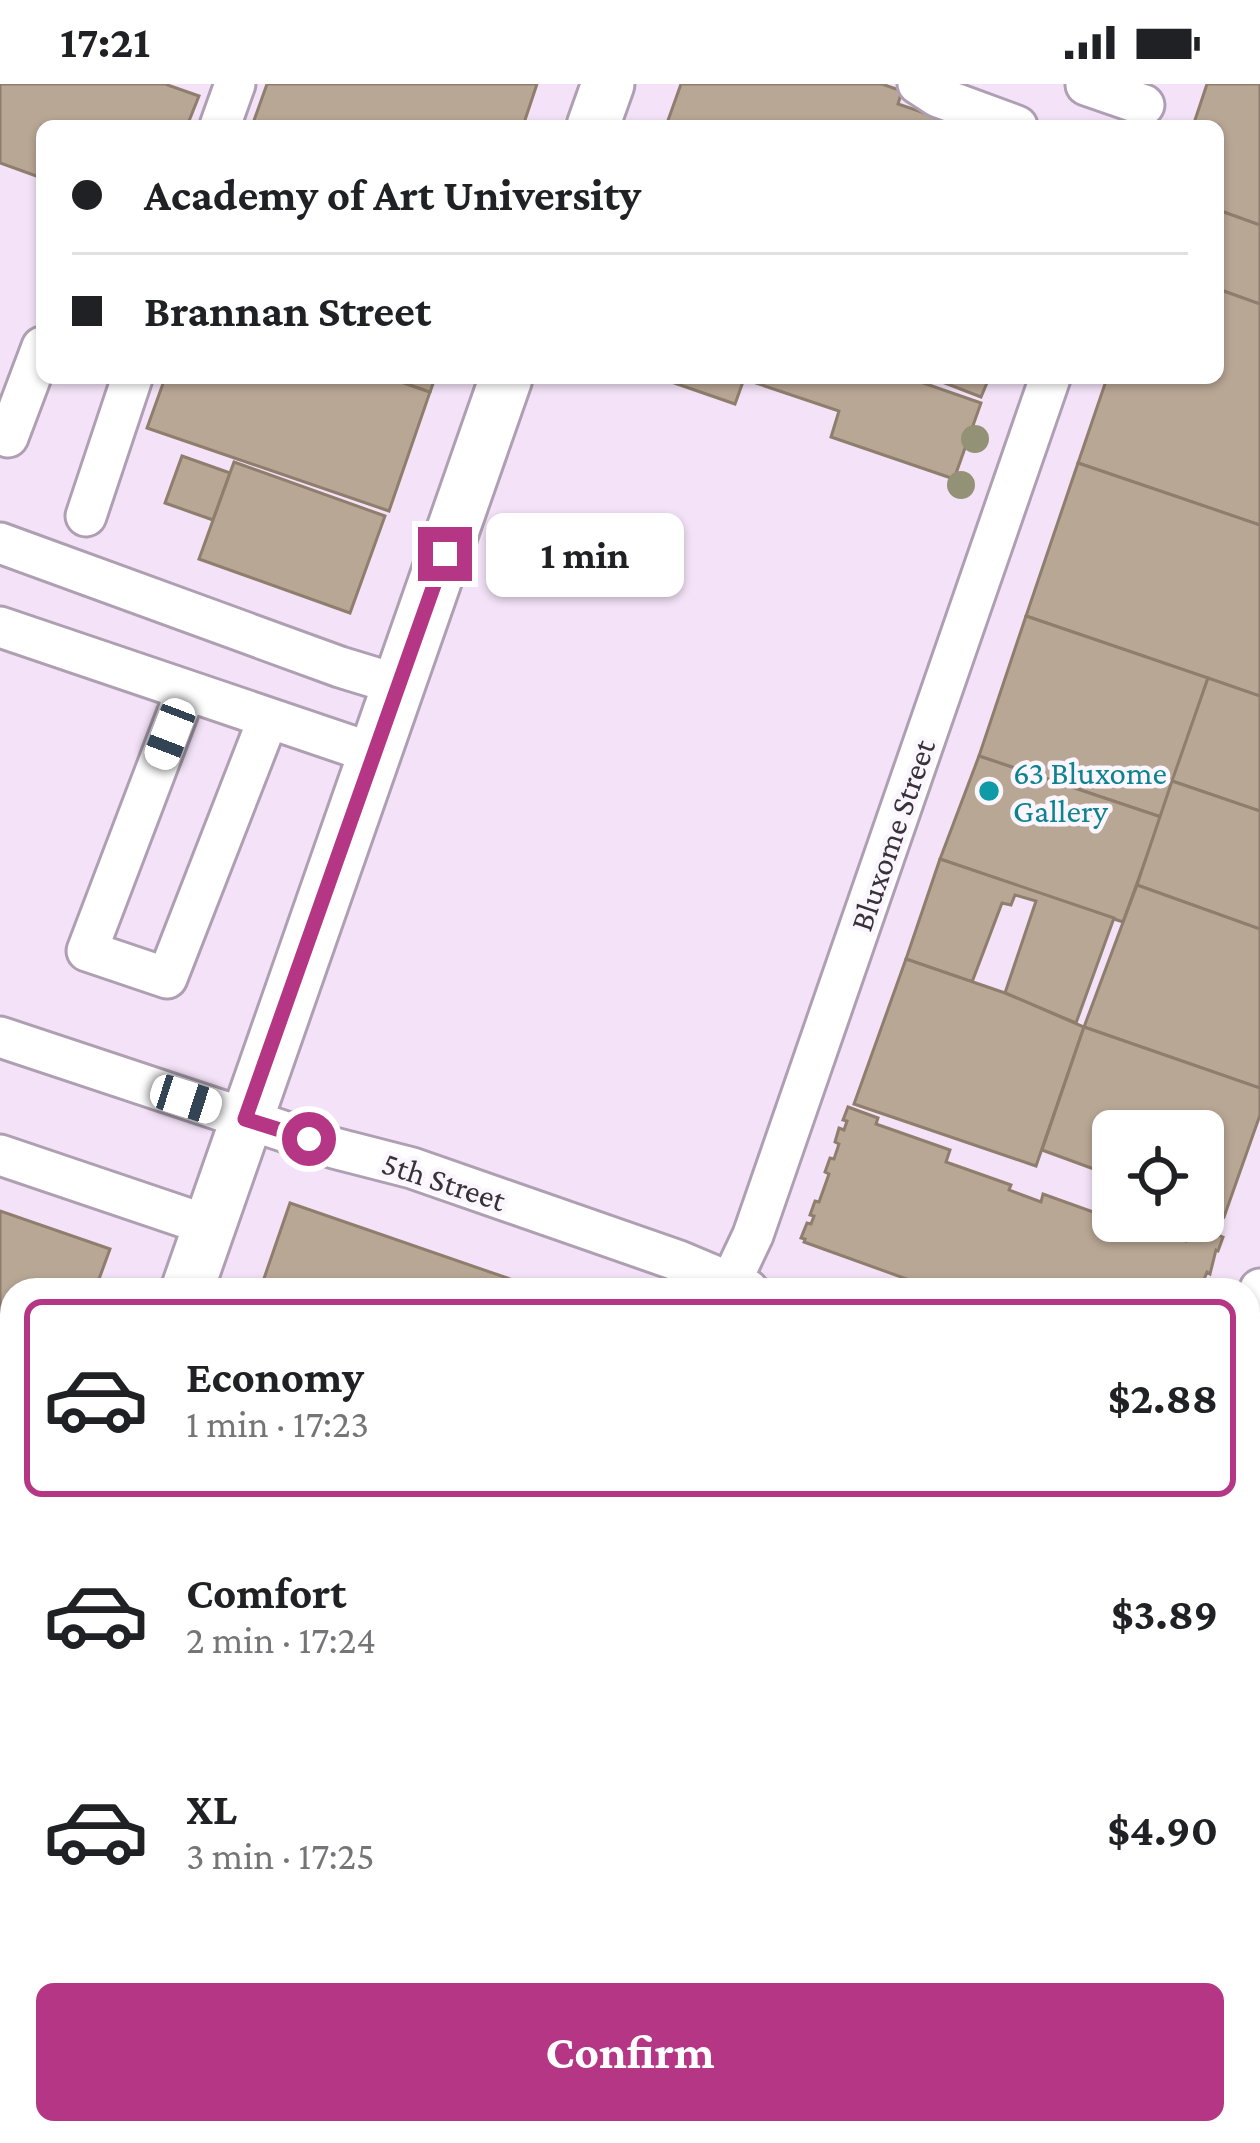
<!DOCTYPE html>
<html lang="en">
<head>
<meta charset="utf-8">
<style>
  :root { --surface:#fff; --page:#f6f6f6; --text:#202124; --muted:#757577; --line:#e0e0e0; --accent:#b53684 }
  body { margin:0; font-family:"Crimson Pro",serif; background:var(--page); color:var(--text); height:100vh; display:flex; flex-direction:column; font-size:45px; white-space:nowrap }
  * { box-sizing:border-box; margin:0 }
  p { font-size:39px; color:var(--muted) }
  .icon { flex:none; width:66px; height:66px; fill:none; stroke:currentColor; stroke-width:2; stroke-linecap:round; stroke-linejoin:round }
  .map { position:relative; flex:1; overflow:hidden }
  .drawer { position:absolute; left:0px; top:1194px; width:1260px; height:867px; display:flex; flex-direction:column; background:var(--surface); border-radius:36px 36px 0 0; box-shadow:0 3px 9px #0004 }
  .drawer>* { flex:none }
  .guide { position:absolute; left:36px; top:36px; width:1188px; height:264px; border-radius:18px; box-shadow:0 3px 9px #0004; display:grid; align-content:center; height:264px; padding:0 36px; background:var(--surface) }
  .buttons { position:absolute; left:1092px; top:1026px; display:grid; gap:24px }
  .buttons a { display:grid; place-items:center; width:132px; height:132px; border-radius:18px; background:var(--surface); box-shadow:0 3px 9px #0004; font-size:60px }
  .end { position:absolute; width:54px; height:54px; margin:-27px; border:15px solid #b53684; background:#fff; box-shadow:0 0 0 6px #fff }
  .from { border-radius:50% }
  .bubble { position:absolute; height:84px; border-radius:18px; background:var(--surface); box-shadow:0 3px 9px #0004; font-size:39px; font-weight:700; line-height:84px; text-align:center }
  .car { position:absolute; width:36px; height:72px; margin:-36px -18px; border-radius:15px; box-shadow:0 0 9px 3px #0007; background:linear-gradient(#fff 24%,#345 0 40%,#fff 0 76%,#345 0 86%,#fff 0) }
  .guide b { display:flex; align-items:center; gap:42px; height:114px; font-size:45px }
  .guide b+b { border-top:3px solid var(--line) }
  .guide i { width:30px; height:30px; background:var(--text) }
  ul { padding:21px 0 0; list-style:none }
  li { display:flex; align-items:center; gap:36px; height:198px; margin:0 24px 18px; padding:0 12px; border:6px solid transparent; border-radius:18px }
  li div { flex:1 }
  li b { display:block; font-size:45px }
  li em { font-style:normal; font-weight:700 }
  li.selected { border-color:var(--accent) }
  li>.icon { width:108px; height:108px; stroke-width:1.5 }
  .button { display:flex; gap:24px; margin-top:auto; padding:24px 36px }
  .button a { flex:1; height:138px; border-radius:18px; background:var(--accent); color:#fff; font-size:48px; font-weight:700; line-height:138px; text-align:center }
  .status { display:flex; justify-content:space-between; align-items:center; height:84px; padding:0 60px; background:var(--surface); direction:ltr }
  .status svg { height:33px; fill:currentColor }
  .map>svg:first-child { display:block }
  .building { fill:#b9a795; stroke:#8f7e6d; stroke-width:3 }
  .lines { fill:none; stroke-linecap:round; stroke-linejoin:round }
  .minor-casing { stroke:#af9fb2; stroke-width:45 }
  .major-casing { stroke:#af9fb2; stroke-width:57 }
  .minor { stroke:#fff; stroke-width:39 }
  .major { stroke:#fff; stroke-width:51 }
  .rail-casing { stroke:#4c454e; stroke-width:14 }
  .rail { stroke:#fbf5fd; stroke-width:9; stroke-dasharray:27; stroke-linecap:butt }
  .tree { fill:#939276 }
  .route { stroke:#b53684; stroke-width:15 }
  .culture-dot { fill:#0f9aa8; stroke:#fbf5fd; stroke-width:4.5 }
  .labels { text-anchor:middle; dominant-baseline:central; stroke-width:9; stroke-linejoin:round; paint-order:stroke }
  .culture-label { font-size:33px; fill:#0d838f; stroke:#fbf5fd; text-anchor:start }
  .street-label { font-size:33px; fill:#373138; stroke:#fbf5fd }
</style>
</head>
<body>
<div class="status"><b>17:21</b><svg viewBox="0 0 49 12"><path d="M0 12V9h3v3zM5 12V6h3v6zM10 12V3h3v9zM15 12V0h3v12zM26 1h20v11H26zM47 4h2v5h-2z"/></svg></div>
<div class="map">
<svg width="1260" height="2059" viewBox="0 0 1260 2059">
  <rect width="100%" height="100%" fill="#f4e3f8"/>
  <g class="building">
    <path d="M0 0H165L199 12 187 42H42V94L0 79Z"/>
    <path d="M267 0H537L523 42H252Z"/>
    <path d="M681 0H882L902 7 898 20 963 42H666Z"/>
    <path d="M1207 0H1260V141L1218 126V42H1193Z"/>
    <path d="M1218 126 1260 141V220L1218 205Z"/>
    <path d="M1218 205 1260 220V441L1078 379 1107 294H1218Z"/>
    <path d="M165 294H390L430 308 389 427 147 344Z"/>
    <path d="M390 294H435L430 308Z"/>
    <path d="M660 294H909L981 319 954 395 831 353 839 327 744 295 735 320Z"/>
    <path d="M932 294H989L981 313Z"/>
    <path d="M182 372 230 389 213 436 165 419Z"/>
    <path d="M234 378 385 432 350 529 199 475Z"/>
    <path d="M1078 379 1260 441V612L1026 532Z"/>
    <path d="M1026 532 1208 594 1161 733 979 672Z"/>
    <path d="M1208 594 1260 612V727L1172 697Z"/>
    <path d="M979 672 1161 733 1123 838 940 775Z"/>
    <path d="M1172 697 1260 727V845L1137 801Z"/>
    <path d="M940 775 1114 834 1076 939 1005 909 1036 817 1015 811 1011 821 1002 819 972 898 906 875Z"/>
    <path d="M1137 801 1260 845V1004L1084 943Z"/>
    <path d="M906 875 1005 909 1084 943 1036 1082 854 1020Z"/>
    <path d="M1084 943 1260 1004V1031L1224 1133 1203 1125V1047H1113V1092L1042 1066Z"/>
    <path d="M848 1023 878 1034 876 1040 950 1066 946 1078 1011 1101 1009 1106 1041 1118 1043 1110 1113 1135V1137H1144L1179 1149 1177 1154 1186 1157 1192 1141 1223 1153 1218 1167 1216 1166 1210 1190 1207 1188 1200 1206 1174 1198 1171 1206H937L804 1158 805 1155 801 1154 807 1139 811 1140 814 1132 810 1131 815 1117 819 1118 829 1090 825 1088 830 1074 834 1075 839 1060 835 1058 839 1044 844 1046 847 1037 843 1036Z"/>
    <path d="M290 1119 542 1206H260Z"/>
    <path d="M0 1127 110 1165 95 1206H12V1247L0 1243Z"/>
    <path d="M0 1243 12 1247V1341L0 1376Z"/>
    <path d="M1248 1580 1260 1584V1768L1248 1764Z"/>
    <path d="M12 1914V1965L0 1960V1949Z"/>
    <path d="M0 1960 12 1965V2049H150L147 2059H0Z"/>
    <path d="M217 2049H257L286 2059H213Z"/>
    <path d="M257 2049H394L390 2059H286Z"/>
    <path d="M478 2049H671L688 2055 687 2059H475Z"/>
    <path d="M691 2049H908L905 2059H699L688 2055Z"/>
  </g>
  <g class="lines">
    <defs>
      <g id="minor">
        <path d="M918 0 938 13 1017 42"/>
        <path d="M1086 1 1144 21"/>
        <path d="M220 42 235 0"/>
        <path d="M0 349 8 353 42 263"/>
        <path d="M86 432 132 294"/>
        <path d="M0 459 340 583 399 601"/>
        <path d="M0 543 375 670"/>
        <path d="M186 607 87 867 167 894 268 635"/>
        <path d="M0 953 334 1064 412 1084 679 1177 748 1206"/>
        <path d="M0 1071 210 1142"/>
        <path d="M727 1206 753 1151 1050 294"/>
        <path d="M1248 1240 1260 1205"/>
        <path d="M1248 1407 1260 1422"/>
        <path d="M5 1540 12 1543"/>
        <path d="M1248 1943H1260"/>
        <path d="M425 2059 428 2049"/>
        <path d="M971 2059 974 2049"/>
        <path d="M1097 2059 1100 2049"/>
      </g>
      <g id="major">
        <path d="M593 42 608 0"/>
        <path d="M187 1206 506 294"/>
        <path d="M0 1749 12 1714"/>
      </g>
    </defs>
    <use href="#minor" class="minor-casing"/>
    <use href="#major" class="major-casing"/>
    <use href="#minor" class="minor"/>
    <use href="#major" class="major"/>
    <defs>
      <path id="rail" d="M1248 2048 1260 2014"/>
    </defs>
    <use href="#rail" class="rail-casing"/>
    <use href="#rail" class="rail"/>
  </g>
  <g class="tree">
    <circle cx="975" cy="355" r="14"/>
    <circle cx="961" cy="401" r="14"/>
  </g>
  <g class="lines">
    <path class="route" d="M309 1055 245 1035 445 470"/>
  </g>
  <circle class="culture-dot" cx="989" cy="707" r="12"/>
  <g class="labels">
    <g class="culture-label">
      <text x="1013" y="688">63 Bluxome<tspan x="1013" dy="38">Gallery</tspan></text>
    </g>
    <g class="street-label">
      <text transform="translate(892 751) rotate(-71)">Bluxome Street</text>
      <text transform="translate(444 1097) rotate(18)">5th Street</text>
    </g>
  </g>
</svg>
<div class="buttons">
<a><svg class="icon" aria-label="locate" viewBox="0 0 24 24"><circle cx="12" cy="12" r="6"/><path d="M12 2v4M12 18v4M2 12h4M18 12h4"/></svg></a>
</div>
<i class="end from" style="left:309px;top:1055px"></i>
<i class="end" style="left:445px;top:470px"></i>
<div class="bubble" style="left:486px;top:429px;width:198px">1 min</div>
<i class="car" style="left:170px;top:650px;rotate:201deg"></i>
<i class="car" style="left:186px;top:1015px;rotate:108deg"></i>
<div class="guide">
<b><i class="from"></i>Academy of Art University</b>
<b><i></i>Brannan Street</b>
</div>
<section class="drawer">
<ul>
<li class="selected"><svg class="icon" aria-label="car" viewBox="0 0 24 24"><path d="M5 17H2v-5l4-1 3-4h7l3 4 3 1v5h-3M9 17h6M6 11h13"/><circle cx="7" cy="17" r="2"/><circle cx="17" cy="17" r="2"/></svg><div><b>Economy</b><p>1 min · 17:23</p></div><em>$2.88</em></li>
<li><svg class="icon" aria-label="car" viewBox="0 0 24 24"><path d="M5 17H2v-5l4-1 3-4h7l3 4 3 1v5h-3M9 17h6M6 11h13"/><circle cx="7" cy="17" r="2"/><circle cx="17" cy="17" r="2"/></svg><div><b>Comfort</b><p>2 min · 17:24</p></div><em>$3.89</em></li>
<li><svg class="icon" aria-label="car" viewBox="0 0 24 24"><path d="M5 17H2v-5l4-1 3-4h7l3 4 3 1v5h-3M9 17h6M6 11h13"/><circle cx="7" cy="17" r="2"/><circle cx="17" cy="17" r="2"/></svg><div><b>XL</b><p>3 min · 17:25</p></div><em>$4.90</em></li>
</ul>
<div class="button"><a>Confirm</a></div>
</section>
</div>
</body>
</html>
